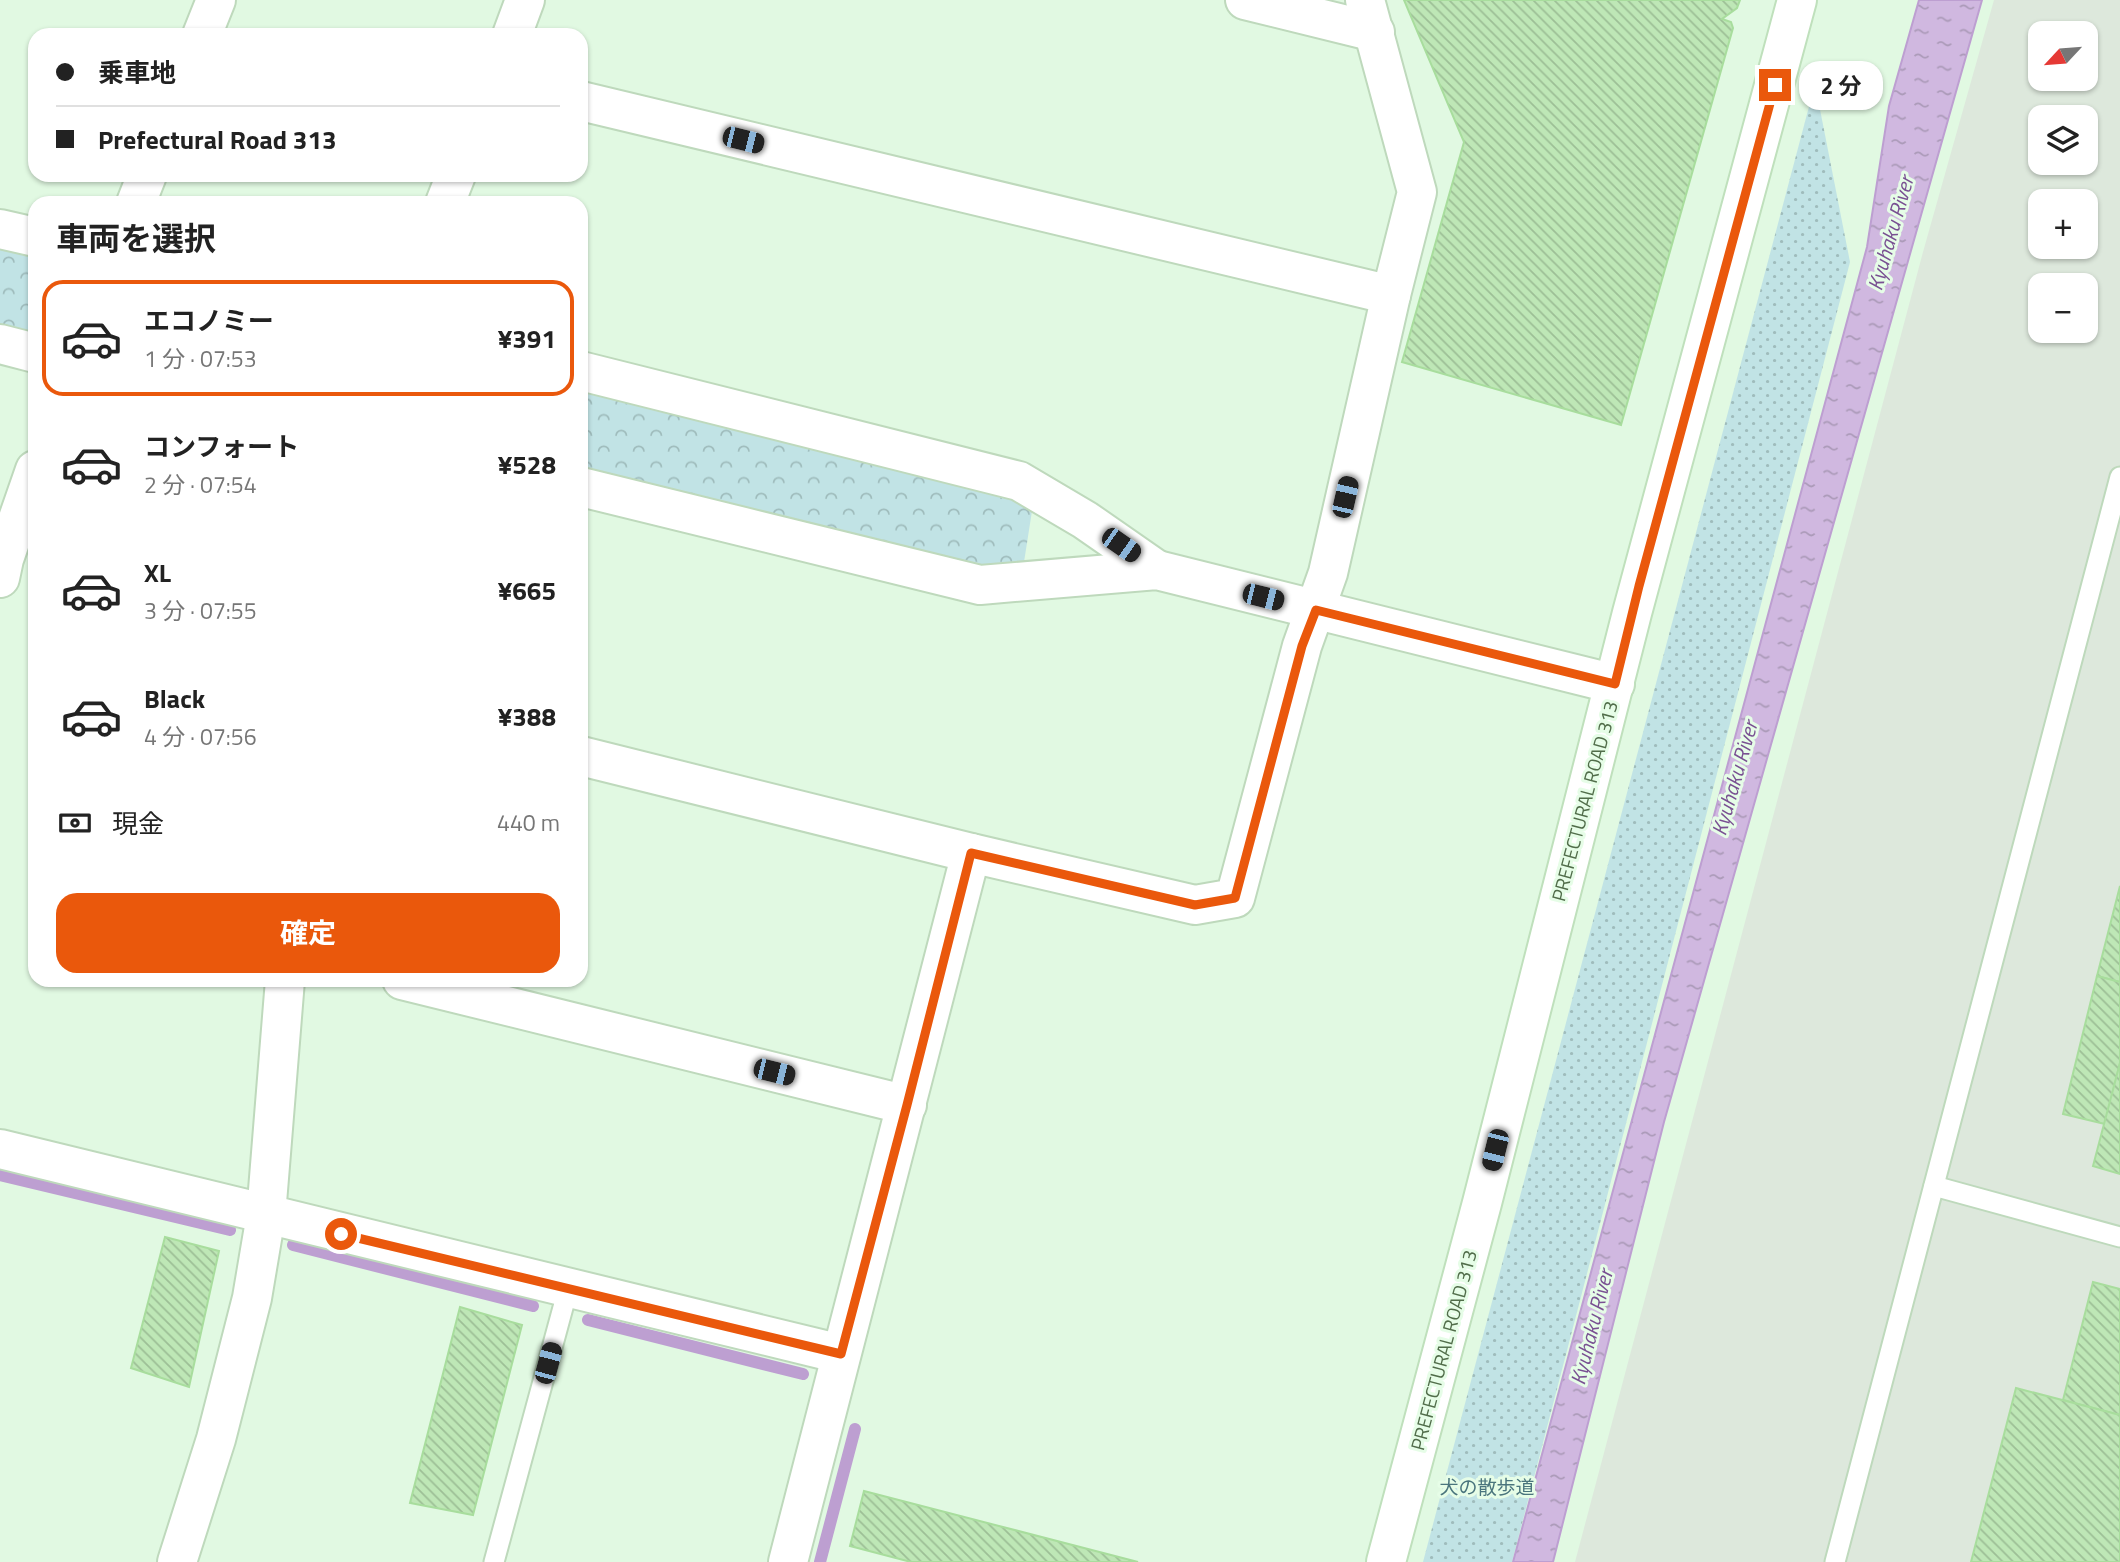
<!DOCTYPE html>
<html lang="ja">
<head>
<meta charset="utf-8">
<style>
  :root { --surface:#fff; --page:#f2f2f2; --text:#222; --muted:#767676; --line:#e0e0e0; --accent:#ea580c }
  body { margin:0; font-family:"Titillium Web","Noto Sans JP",sans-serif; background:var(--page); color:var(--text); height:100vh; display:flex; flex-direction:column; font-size:26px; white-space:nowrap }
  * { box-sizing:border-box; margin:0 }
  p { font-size:23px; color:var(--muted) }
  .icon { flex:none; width:38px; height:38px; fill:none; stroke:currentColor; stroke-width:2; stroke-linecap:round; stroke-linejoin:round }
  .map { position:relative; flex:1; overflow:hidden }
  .sheet { position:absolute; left:28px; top:196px; width:560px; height:791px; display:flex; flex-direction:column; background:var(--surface); border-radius:21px; box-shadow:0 2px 5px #0004 }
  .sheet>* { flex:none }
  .banner { position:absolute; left:28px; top:28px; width:560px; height:154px; border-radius:21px; box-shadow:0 2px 5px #0004; display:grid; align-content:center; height:154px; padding:0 28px; background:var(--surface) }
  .needle { width:46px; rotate:244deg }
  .fabs { position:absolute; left:2028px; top:21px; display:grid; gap:14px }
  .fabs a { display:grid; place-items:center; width:70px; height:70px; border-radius:14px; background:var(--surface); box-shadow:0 2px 5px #0004; font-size:35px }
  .end { position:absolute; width:32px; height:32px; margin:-16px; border:9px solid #ea580c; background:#fff; box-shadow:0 0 0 4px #fff }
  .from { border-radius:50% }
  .bubble { position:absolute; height:49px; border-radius:21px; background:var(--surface); box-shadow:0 2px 5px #0004; font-size:23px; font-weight:700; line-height:49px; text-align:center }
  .car { position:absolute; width:21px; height:42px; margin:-21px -10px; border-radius:9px; box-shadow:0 0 5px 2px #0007; background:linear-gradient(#222 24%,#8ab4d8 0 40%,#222 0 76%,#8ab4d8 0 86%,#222 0) }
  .banner b { display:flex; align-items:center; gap:24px; height:66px; font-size:26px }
  .banner b+b { border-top:2px solid var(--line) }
  .banner i { width:18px; height:18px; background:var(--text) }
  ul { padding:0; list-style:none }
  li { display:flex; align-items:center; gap:21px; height:116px; margin:0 14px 10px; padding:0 14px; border:4px solid transparent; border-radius:21px }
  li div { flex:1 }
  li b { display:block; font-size:26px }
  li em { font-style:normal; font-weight:700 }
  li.current { border-color:var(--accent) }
  li>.icon { width:63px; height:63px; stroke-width:1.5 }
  h2 { padding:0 28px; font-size:32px; line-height:84px }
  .pay { display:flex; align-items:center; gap:18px; height:77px; padding:0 28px; font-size:26px }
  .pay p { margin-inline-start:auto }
  .primary-button { display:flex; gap:14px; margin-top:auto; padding:14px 28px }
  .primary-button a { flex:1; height:80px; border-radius:21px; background:var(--accent); color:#fff; font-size:28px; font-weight:700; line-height:80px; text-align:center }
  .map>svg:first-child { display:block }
  .industrial { fill:#dde8dc; fill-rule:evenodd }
  .grass { fill:url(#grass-dots) }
  .forest { fill:url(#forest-crowns) }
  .water { fill:url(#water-ripples); stroke:#bd9fd1; stroke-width:2 }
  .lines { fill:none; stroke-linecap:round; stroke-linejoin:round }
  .stream { stroke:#bd9fd1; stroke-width:12 }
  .building { fill:url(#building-back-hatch); stroke:#a8dd9d; stroke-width:2 }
  .service-casing { stroke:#bed9bc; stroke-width:23 }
  .minor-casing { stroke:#bed9bc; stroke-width:42 }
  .tertiary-casing { stroke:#bed9bc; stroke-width:42 }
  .secondary-casing { stroke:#bfe0bc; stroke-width:42 }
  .service { stroke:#fff; stroke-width:19 }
  .minor { stroke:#fff; stroke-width:38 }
  .tertiary { stroke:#fff; stroke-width:38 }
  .secondary { stroke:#fff; stroke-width:38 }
  .route { stroke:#ea580c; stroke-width:9 }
  .labels { text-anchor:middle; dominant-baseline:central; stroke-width:6; stroke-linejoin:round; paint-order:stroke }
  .street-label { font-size:19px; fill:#516d4a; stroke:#e6fde7 }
  .park-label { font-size:19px; fill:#4a757d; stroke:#e6fde7 }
  .water-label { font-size:21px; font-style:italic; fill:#795092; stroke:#e6fde7 }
</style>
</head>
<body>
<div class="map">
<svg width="2120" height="1562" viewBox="0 0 2120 1562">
  <defs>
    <pattern id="grass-dots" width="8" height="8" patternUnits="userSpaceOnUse" patternTransform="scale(1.75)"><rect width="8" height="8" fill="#c1e3e5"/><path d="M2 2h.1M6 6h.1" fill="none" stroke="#9fbcbc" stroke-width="1.8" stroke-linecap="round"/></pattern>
    <pattern id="forest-crowns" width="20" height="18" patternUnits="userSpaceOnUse" patternTransform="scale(1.75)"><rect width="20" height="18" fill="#c1e3e5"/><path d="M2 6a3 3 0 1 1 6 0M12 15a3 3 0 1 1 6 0" fill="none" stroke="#9fbcbc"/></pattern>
    <pattern id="water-ripples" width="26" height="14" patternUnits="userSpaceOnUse" patternTransform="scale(1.75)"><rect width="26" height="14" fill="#d0b8e0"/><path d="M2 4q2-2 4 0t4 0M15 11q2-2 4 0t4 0" fill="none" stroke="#ab9ab8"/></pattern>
    <pattern id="building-back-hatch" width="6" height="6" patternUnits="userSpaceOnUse" patternTransform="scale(1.75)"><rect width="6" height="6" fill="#bee7b6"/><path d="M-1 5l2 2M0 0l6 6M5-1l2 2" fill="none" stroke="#9dbf96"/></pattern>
  </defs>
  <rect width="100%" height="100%" fill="#e1f9e2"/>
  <path class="industrial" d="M1994 0H2120V1562H1575L1923 252ZM2040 33H2086V79H2040ZM2040 117H2086V163H2040ZM2040 201H2086V247H2040ZM2040 285H2086V331H2040Z"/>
  <path class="grass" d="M1815 84 1850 262 1512 1562H1423Z"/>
  <g class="forest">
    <path d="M0 243 35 252V339L0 330Z"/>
    <path d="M581 385 997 485 1032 511 1024 562 983 569 581 472Z"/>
  </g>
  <path class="water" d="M1919 0H1982L1664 1122 1553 1562H1513L1867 247 1889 106Z"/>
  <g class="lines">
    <g class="stream">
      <path d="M0 1175 230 1230"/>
      <path d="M293 1245 533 1306"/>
      <path d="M588 1320 803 1374"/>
      <path d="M820 1562 855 1429"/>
    </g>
  </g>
  <g class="building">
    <path d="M1404 0H1740L1737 8 1722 19 1731 22 1733 28 1621 425 1402 362 1464 142Z"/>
    <path d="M2120 886V982L2097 976Z"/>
    <path d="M2097 976 2120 982V1063L2105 1124 2063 1114Z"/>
    <path d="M2120 1063V1174L2093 1166Z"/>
    <path d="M165 1237 219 1251 189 1387 131 1368Z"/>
    <path d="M2093 1282 2120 1289V1415L2063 1400Z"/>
    <path d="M460 1307 522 1325 473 1515 410 1503Z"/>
    <path d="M2016 1388 2120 1415V1562H1971Z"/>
    <path d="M864 1491 1138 1562H911L850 1546Z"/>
  </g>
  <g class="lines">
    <defs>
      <g id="service">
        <path d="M1934 1186 2120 1237"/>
        <path d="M494 1562 568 1289"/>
        <path d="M1835 1562 2120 477"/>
      </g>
      <g id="minor">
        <path d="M1245 0 1375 32"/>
        <path d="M512 35 525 0"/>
        <path d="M581 101 1391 295"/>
        <path d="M445 203 456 175"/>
        <path d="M0 229 35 237"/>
        <path d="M0 344 35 353"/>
        <path d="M581 756 971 853 1195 905 1235 898 1302 646 1328 573 1391 295 1417 192 1365 0"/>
        <path d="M402 980 907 1105"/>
        <path d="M0 1149 841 1354"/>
        <path d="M177 1562 216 1439 252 1298 266 1215 285 980"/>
        <path d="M788 1562 971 853"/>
      </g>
      <g id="tertiary">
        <path d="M202 35 216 0"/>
        <path d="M136 203 147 175"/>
        <path d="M581 371 1019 481 1085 520 1157 570"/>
        <path d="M581 487 980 585 1157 570 1615 684"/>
        <path d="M0 578 4 559 35 470"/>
      </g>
      <path id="secondary" d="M1386 1562 1482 1203 1632 613 1797 0"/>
    </defs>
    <use href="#service" class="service-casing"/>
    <use href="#minor" class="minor-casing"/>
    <use href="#tertiary" class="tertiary-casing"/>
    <use href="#secondary" class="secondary-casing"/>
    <use href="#service" class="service"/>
    <use href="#minor" class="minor"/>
    <use href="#tertiary" class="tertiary"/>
    <use href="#secondary" class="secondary"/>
  </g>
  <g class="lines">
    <path class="route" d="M341 1234 841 1354 907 1105 971 853 1195 905 1235 898 1302 646 1316 610 1615 684 1639 586 1775 85"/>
  </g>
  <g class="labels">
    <g class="street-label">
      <text transform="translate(1584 801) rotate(-75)">PREFECTURAL ROAD 313</text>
      <text transform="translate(1443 1350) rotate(-75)">PREFECTURAL ROAD 313</text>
    </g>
    <g class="park-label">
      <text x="1487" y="1486">犬の散歩道</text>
    </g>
    <g class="water-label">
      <text transform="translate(1890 233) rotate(-74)">Kyuhaku River</text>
      <text transform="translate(1734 778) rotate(-74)">Kyuhaku River</text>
      <text transform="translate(1591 1327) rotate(-76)">Kyuhaku River</text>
    </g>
  </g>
</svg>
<div class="fabs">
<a><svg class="needle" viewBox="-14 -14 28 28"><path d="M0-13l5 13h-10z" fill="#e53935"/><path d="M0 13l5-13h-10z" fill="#767676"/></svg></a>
<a><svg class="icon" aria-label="layers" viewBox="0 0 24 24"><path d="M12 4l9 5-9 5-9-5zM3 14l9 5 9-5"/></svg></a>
<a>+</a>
<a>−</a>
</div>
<i class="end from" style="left:341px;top:1234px"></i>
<i class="end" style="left:1775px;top:85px"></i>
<div class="bubble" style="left:1799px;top:61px;width:84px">2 分</div>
<i class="car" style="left:743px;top:140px;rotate:104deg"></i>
<i class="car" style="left:1345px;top:497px;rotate:13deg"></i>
<i class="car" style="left:1121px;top:545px;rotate:125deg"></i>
<i class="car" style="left:1263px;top:597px;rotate:104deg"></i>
<i class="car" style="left:774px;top:1072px;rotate:104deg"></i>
<i class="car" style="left:1495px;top:1150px;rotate:194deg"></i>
<i class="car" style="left:548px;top:1363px;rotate:15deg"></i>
<div class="banner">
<b><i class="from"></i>乗車地</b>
<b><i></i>Prefectural Road 313</b>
</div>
<section class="sheet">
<h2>車両を選択</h2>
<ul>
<li class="current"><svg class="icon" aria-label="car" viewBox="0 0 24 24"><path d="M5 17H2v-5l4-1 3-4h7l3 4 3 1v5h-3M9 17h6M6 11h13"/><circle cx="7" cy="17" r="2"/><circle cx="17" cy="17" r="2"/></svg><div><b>エコノミー</b><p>1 分 · 07:53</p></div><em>¥391</em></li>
<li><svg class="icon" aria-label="car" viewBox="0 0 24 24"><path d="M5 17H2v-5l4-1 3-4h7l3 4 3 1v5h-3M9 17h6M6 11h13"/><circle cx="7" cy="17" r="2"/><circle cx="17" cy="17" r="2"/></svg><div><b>コンフォート</b><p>2 分 · 07:54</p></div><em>¥528</em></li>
<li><svg class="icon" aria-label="car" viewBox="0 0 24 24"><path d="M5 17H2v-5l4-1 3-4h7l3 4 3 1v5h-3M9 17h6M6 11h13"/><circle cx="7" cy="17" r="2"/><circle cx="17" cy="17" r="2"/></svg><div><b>XL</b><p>3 分 · 07:55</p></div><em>¥665</em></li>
<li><svg class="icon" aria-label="car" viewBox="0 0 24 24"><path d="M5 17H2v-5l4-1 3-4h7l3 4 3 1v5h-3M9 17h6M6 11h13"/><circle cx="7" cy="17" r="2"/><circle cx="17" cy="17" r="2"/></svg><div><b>Black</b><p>4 分 · 07:56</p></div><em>¥388</em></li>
</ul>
<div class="pay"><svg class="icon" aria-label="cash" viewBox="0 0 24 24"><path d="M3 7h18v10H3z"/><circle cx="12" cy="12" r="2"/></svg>現金<p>440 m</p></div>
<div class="primary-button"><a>確定</a></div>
</section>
</div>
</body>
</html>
